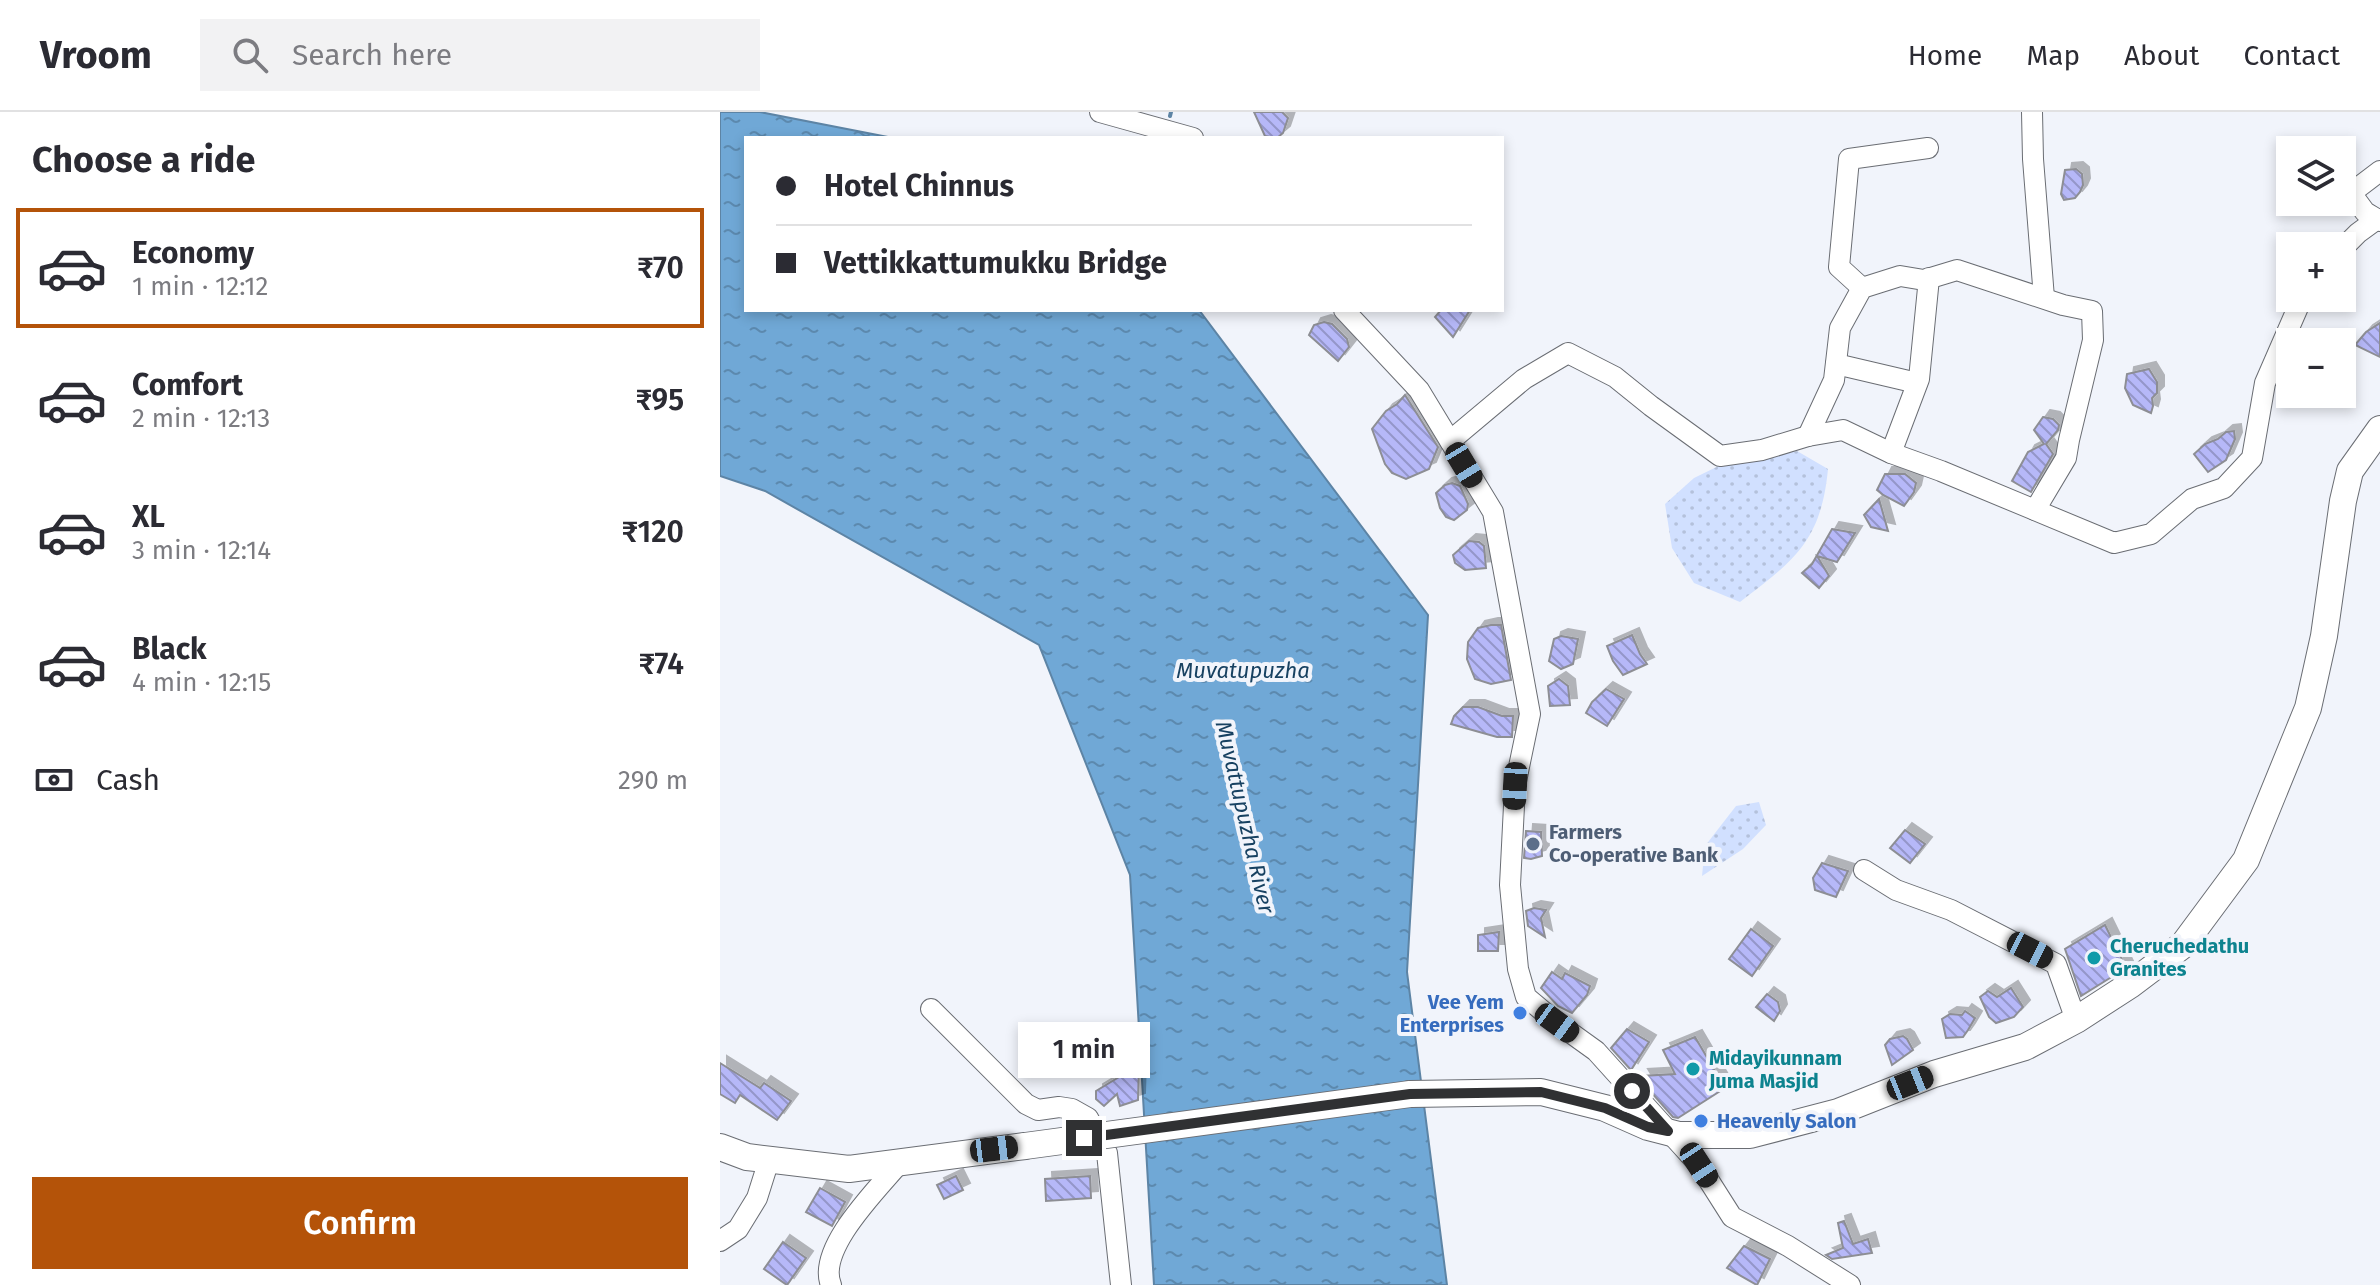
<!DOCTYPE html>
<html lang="en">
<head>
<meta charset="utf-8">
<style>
  :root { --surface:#fff; --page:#f2f2f3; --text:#2b2b33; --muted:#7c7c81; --line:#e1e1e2; --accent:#b45309 }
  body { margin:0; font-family:"Fira Sans",sans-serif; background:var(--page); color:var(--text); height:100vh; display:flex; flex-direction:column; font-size:30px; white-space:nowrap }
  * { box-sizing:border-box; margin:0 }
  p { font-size:26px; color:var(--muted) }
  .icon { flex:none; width:44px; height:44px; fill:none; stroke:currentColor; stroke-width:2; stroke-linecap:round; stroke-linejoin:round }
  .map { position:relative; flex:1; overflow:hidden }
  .sheet { display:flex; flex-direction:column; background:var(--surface); width:720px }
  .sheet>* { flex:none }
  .guide { position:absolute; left:24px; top:24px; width:760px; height:176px; border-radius:0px; box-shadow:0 4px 12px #0003; display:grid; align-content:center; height:176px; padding:0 32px; background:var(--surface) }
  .fabs { position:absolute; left:1556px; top:24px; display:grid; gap:16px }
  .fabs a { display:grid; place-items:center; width:80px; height:80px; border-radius:0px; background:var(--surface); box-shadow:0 4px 12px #0003; font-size:40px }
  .end { position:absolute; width:36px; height:36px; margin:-18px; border:10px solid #303133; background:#fff; box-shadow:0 0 0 4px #fff }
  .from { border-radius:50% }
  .bubble { position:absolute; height:56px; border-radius:0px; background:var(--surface); box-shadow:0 4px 12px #0003; font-size:26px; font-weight:600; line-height:56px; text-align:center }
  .car { position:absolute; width:24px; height:48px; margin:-24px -12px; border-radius:10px; box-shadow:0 0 6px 2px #0007; background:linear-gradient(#222 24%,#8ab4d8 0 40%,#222 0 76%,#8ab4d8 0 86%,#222 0) }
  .guide b { display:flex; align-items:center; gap:28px; height:76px; font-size:30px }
  .guide b+b { border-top:2px solid var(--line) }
  .guide i { width:20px; height:20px; background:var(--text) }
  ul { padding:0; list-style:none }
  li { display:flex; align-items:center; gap:24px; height:120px; margin:0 16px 12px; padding:0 16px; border:4px solid transparent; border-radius:0px }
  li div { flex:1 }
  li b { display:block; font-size:30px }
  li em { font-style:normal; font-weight:600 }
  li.current { border-color:var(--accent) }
  li>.icon { width:72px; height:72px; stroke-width:1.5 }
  h2 { padding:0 32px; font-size:36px; line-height:96px }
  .pay { display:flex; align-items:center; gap:20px; height:88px; padding:0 32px; font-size:30px }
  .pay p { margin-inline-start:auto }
  .primary-button { display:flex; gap:16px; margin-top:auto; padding:16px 32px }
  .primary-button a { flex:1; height:92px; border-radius:0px; background:var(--accent); color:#fff; font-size:32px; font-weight:600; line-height:92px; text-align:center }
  header { display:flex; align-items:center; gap:48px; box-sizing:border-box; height:112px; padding:0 40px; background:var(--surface); border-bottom:2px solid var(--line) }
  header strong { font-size:38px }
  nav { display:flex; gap:44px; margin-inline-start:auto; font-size:28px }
  .search { width:560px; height:72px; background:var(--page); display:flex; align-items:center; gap:20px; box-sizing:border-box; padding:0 28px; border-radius:0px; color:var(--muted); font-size:30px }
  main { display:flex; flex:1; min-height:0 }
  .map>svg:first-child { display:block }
  .park { fill:url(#park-dots) }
  .water { fill:url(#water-ripples); stroke:#5d84a5; stroke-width:2 }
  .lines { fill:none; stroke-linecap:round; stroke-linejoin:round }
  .stream { stroke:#5d84a5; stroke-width:4 }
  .building { fill:url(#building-back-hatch); stroke:#8d8e94; stroke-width:2; filter:url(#shadow) }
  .minor-casing { stroke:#6a6d73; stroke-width:22 }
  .major-casing { stroke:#6a6d73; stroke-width:28 }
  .minor { stroke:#fff; stroke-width:20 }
  .major { stroke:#fff; stroke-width:26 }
  .major-bridge-casing { stroke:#6a6d73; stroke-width:28; stroke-linecap:butt }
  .major-bridge { stroke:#fff; stroke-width:26 }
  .route { stroke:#303133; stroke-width:10 }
  .service-dot { fill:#5c6f8a; stroke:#f1f4fb; stroke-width:3 }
  .culture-dot { fill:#0f9aa8; stroke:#f1f4fb; stroke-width:3 }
  .shop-dot { fill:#3f7fe0; stroke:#f1f4fb; stroke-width:3 }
  .labels { text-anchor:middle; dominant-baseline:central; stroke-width:8; stroke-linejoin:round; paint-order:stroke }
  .service-label { font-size:20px; font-weight:bold; fill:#4e5e75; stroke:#f1f4fb; text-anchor:start }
  .culture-label { font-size:20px; font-weight:bold; fill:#0d838f; stroke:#f1f4fb; text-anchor:start }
  .shop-label { font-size:20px; font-weight:bold; fill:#366cbe; stroke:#f1f4fb; text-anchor:end }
  .water-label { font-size:22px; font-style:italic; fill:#174161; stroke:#f1f4fb }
</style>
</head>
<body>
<header>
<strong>Vroom</strong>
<div class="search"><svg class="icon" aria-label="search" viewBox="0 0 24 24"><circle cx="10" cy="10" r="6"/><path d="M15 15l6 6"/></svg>Search here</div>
<nav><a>Home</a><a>Map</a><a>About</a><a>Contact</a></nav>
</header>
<main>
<section class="sheet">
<h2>Choose a ride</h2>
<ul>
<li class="current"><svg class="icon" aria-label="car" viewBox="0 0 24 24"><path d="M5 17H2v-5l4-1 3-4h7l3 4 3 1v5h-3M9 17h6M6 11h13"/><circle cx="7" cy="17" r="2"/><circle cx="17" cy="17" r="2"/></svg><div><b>Economy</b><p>1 min · 12:12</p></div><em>₹70</em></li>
<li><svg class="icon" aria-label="car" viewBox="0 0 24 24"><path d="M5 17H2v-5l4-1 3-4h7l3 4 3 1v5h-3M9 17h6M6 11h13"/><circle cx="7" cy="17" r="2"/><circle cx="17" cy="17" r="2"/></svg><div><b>Comfort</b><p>2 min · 12:13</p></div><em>₹95</em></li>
<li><svg class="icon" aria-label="car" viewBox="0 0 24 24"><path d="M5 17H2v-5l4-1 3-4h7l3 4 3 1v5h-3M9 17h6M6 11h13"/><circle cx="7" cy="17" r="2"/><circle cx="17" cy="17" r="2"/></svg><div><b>XL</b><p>3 min · 12:14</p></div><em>₹120</em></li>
<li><svg class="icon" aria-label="car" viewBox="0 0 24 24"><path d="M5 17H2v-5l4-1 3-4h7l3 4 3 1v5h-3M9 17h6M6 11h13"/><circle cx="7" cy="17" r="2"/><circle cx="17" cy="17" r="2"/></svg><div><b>Black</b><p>4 min · 12:15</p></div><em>₹74</em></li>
</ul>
<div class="pay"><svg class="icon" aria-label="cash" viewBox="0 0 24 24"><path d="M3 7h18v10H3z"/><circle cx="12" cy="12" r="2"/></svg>Cash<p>290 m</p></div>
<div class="primary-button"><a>Confirm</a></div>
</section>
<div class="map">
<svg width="1660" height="1173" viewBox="0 0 1660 1173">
  <defs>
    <pattern id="park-dots" width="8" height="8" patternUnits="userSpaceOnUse" patternTransform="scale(2)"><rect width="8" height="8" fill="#d1e0ff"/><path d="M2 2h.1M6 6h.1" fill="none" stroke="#b4c1db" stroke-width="1.8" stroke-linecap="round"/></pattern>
    <pattern id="water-ripples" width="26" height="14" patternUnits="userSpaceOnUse" patternTransform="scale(2)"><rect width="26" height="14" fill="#70a8d6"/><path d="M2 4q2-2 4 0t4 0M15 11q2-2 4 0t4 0" fill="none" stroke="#5c89ae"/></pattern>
    <pattern id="building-back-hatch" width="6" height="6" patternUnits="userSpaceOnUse" patternTransform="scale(2)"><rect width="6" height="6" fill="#b6b8f8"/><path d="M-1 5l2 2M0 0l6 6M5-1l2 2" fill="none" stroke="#9496c9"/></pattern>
    <filter id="shadow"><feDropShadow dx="7" dy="-7" stdDeviation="0" flood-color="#0004"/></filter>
  </defs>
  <rect width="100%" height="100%" fill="#f1f4fb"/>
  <g class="park">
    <path d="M1077 339 1108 357C1101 429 1075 448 1020 490L974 471 952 436 945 392 974 366 1019 344 1047 346Z"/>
    <path d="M1039 690 1046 713 1023 737 982 764 985 734 1016 694Z"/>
  </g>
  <path class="water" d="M0 0H40L173 26H26V198H479L708 503 687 860 727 1173H434L410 763 319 533 45 379 0 364Z"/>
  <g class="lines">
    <path class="stream" d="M450 4 451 0"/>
  </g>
  <g class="building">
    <path d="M534 0H562L568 6 563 21 557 26 545 24Z"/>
    <path d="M1356 57 1362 62 1363 73 1360 80 1355 86 1344 88 1341 82 1345 58Z"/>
    <path d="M721 198H750L733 225 715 205Z"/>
    <path d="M604 210 612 212 627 227 629 235 618 249 589 223 594 213Z"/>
    <path d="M1660 211V245L1635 233 1646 220Z"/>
    <path d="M1429 257 1437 270V281L1432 286 1433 294 1431 301 1413 293 1405 276 1407 262Z"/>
    <path d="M685 283 718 335 709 357 686 367 672 361 665 352 652 317 666 299 677 292Z"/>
    <path d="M1323 305 1333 307 1339 313 1338 318 1326 332 1333 342 1311 380 1292 369 1308 340 1324 332 1314 318Z"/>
    <path d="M1514 319 1515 327 1506 348 1488 360 1474 342 1485 332 1498 327 1506 320Z"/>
    <path d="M1165 362H1185L1196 371 1194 380 1184 394 1163 383 1157 378Z"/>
    <path d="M732 371 740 374 748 392 747 398 734 408 726 405 720 396 716 381 725 373Z"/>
    <path d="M1159 387 1168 419 1151 415 1144 403Z"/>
    <path d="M1112 417 1135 421 1117 450 1097 444 1109 464 1099 476 1082 461 1092 452Z"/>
    <path d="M749 429 759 430 764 434 766 456 745 458 735 451 733 443Z"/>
    <path d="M771 513H781L791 568 771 572 755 567 747 547 748 530 758 516Z"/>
    <path d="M912 523 920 542 927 552 903 563 893 549 887 534Z"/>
    <path d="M841 524 858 527 853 552 841 557 829 549 834 527Z"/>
    <path d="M839 567 848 574 850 593 830 594 828 574Z"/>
    <path d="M886 577 904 587 887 614 866 601 872 590Z"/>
    <path d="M743 595H758L782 604H793L792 625H777L731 612 734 604Z"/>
    <path d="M1185 718 1205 732 1190 751 1170 736Z"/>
    <path d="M806 719 821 720 822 744 811 747 804 746Z"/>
    <path d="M1102 751 1128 759 1116 785 1095 778 1093 766Z"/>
    <path d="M814 796 826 798 821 806 825 825 808 814 806 799Z"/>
    <path d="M1385 813 1406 856 1361 884 1345 837Z"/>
    <path d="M1031 817 1053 834 1032 864 1009 847Z"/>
    <path d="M779 820 778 839H758V823Z"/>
    <path d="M832 860 842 867 845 861 870 874 867 883 852 901 838 894 821 876Z"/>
    <path d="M1291 876 1303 895 1294 905 1276 911 1269 905 1260 885 1268 879 1277 885Z"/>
    <path d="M1047 882 1058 890 1060 899 1054 909 1036 895Z"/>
    <path d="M1245 899 1255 906 1248 918 1243 925 1226 926 1222 907 1230 902 1242 903Z"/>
    <path d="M907 917 929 930 911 958 891 936Z"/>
    <path d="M1183 924 1187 927 1193 938 1172 953 1165 933 1170 927Z"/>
    <path d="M975 925 1005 976 958 1006 953 1005 930 979 921 964 955 962 943 938Z"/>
    <path d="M0 951 40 976 44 971 71 989 57 1008 20 983 15 991 0 982Z"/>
    <path d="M419 953 418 988 400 994 397 982 384 994 376 987V979Z"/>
    <path d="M236 1064 243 1078 224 1087 217 1073Z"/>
    <path d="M370 1064 371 1086 326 1089 325 1067Z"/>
    <path d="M100 1076 125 1090 112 1114 86 1100Z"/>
    <path d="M1124 1109 1133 1132 1148 1127 1152 1141 1112 1147 1106 1143 1123 1136 1118 1111Z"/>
    <path d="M63 1130 86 1146 67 1173 44 1157Z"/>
    <path d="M1024 1134 1050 1147 1037 1173 1007 1156Z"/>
  </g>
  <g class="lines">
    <defs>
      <g id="minor">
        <path d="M380 0 473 26"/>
        <path d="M1312 0 1313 47 1324 186"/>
        <path d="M1660 59 1631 81 1645 100 1660 109"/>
        <path d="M1622 137 1638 121 1657 107"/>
        <path d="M1142 176 1119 155 1129 47 1208 36"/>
        <path d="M624 198 699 278 773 400 810 602 795 674 790 773 798 857 806 885 837 911 876 939 979 1053 1012 1105 1068 1134 1130 1173"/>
        <path d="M1116 252 1197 271"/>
        <path d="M1088 324 1114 268 1120 216 1142 176 1180 164 1204 168 1237 158 1343 193 1372 199 1373 228 1349 328 1346 346 1315 398"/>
        <path d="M730 329 804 267 848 241 895 265 931 294 1000 344 1042 338 1088 324 1123 318 1171 341 1221 359 1394 431 1431 422 1472 387 1504 376 1532 346 1545 271 1582 186"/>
        <path d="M1171 341 1199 267 1209 166"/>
        <path d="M1144 758 1176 778 1231 798 1336 852 1356 908"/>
        <path d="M211 897 306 992 318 998 339 995 352 997 368 1006 387 1041 401 1173"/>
        <path d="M0 1129 18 1117 37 1086 49 1048"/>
        <path d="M111 1173C96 1136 160 1075 182 1048"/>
      </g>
      <g id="major">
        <path d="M690 982 821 980 885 996 928 1015 959 1023H1030L1118 1000 1214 962 1305 935 1356 908 1410 873 1463 833 1526 748 1588 596 1604 524 1623 389 1630 359 1660 317"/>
        <path d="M0 1035 27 1045 129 1057 305 1034"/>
      </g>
    </defs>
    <use href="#minor" class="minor-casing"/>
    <use href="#major" class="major-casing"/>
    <use href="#minor" class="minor"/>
    <use href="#major" class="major"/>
    <defs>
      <path id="major-bridge" d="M305 1034 690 982"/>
    </defs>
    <use href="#major-bridge" class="major-bridge-casing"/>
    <use href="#major-bridge" class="major-bridge"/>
  </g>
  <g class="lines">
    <path class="route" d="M364 1026 690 982 821 980 885 996 928 1015 948 1019 912 979"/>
  </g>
  <circle class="service-dot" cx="813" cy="732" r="8"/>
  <g class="culture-dot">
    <circle cx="1374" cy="846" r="8"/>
    <circle cx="973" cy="957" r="8"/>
  </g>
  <g class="shop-dot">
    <circle cx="800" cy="901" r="8"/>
    <circle cx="981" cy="1009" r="8"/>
  </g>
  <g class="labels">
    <g class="service-label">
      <text x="829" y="720">Farmers<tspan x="829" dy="23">Co-operative Bank</tspan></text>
    </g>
    <g class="culture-label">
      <text x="1390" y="834">Cheruchedathu<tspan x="1390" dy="23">Granites</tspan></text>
      <text x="989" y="946">Midayikunnam<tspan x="989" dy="23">Juma Masjid</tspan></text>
    </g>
    <g class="shop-label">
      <text x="784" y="890">Vee Yem<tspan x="784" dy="23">Enterprises</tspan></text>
      <text x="997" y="1009" text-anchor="start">Heavenly Salon</text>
    </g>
    <g class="water-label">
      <text x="523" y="558">Muvatupuzha</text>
      <text transform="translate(525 705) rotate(77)">Muvattupuzha River</text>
    </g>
  </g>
</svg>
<div class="fabs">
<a><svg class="icon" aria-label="layers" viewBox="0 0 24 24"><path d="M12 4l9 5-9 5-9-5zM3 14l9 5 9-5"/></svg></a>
<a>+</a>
<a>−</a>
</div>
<i class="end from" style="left:912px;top:979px"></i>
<i class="end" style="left:364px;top:1026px"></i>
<div class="bubble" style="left:298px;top:910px;width:132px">1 min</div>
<i class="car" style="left:744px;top:353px;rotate:149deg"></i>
<i class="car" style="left:795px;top:674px;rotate:183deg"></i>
<i class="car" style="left:1310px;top:838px;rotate:117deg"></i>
<i class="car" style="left:837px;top:911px;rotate:126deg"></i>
<i class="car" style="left:1190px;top:971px;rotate:68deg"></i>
<i class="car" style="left:274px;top:1037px;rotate:83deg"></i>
<i class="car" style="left:979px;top:1053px;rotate:147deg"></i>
<div class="guide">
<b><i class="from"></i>Hotel Chinnus</b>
<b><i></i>Vettikkattumukku Bridge</b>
</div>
</div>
</main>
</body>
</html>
